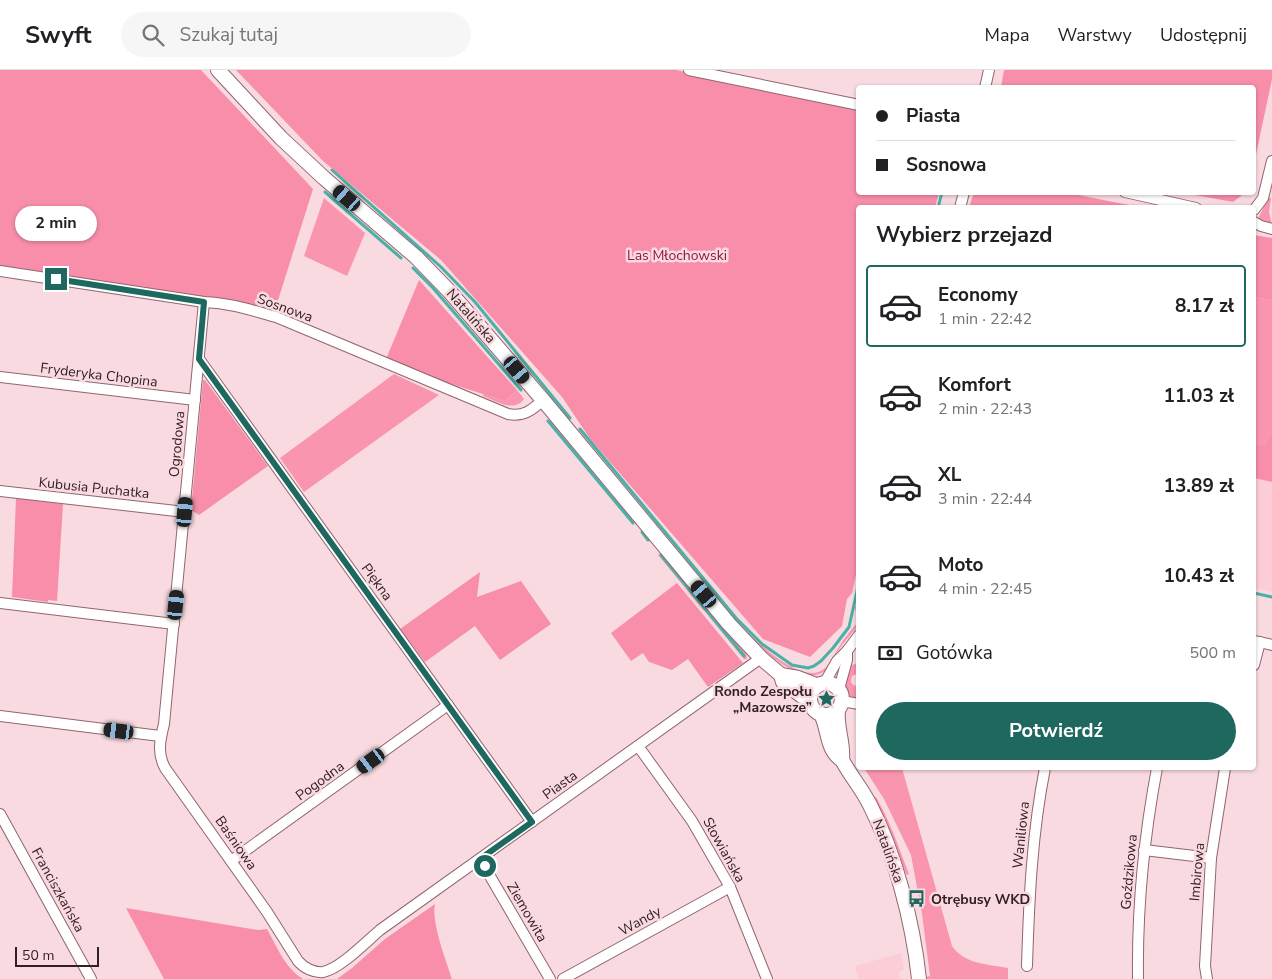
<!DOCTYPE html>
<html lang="pl">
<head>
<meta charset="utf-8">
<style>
  :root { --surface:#fff; --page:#f6f6f6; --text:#202124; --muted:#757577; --line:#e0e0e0; --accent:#1e6860 }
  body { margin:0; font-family:"Nunito Sans",sans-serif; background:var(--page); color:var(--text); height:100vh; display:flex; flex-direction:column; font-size:19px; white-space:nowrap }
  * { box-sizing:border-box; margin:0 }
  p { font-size:16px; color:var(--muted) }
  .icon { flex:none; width:28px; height:28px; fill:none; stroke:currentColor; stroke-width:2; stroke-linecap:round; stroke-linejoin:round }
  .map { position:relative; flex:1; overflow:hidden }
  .side { position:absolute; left:856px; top:135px; width:400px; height:565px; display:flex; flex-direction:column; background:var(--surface); border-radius:5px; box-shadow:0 1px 4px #0004 }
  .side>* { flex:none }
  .top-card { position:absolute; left:856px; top:15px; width:400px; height:110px; border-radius:5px; box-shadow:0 1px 4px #0004; display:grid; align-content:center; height:110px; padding:0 20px; background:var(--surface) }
  .scale { position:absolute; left:15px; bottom:12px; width:84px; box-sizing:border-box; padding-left:5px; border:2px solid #332024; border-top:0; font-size:14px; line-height:18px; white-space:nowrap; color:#332024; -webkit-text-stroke:4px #f9dae0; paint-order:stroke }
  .end { position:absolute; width:22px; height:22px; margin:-11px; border:6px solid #1e6860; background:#fff; box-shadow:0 0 0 2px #fff }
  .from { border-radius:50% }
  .bubble { position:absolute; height:35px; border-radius:18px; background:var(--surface); box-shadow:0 1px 4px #0004; font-size:16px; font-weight:700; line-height:35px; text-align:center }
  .car { position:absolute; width:15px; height:30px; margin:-15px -8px; border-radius:6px; box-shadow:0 0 4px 1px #0007; background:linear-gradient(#222 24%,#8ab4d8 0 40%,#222 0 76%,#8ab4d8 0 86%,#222 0) }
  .top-card b { display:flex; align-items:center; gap:18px; height:48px; font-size:19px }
  .top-card b+b { border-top:1px solid var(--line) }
  .top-card i { width:12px; height:12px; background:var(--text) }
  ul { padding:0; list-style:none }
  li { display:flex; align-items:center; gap:15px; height:82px; margin:0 10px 8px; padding:0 10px; border:2px solid transparent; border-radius:5px }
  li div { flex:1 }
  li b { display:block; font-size:19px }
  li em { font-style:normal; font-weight:700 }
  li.current { border-color:var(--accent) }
  li>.icon { width:45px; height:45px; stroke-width:1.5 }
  h2 { padding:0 20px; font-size:22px; line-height:60px }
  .pay { display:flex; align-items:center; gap:12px; height:55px; padding:0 20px; font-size:19px }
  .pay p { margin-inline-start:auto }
  .cta { display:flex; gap:10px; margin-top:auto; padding:10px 20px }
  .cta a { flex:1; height:58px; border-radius:30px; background:var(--accent); color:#fff; font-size:20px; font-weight:700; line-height:58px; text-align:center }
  header { display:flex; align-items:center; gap:30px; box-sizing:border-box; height:70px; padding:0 25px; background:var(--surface); border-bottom:1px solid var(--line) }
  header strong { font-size:24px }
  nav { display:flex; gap:28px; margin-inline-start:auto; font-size:18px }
  .search { width:350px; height:45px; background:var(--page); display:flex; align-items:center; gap:12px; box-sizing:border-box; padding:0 18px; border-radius:28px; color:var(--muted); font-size:19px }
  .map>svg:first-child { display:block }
  .built { fill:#fdcdd7 }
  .green { fill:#f995ae }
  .forest { fill:#f88ea9 }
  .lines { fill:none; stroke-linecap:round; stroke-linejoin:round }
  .stream { stroke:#49b1a5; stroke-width:3 }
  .street-casing { stroke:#91656f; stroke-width:12 }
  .secondary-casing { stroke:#91656f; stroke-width:16 }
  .street { stroke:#fff; stroke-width:10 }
  .secondary { stroke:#fff; stroke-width:14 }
  .route { stroke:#1e6860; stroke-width:6 }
  .labels { text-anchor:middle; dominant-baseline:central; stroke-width:5; stroke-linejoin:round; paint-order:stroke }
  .park-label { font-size:14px; fill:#8f1946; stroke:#f9dae0 }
  .street-label { font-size:14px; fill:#332024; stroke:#f9dae0 }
  .poi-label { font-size:14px; font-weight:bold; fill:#332024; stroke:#f9dae0; text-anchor:end }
</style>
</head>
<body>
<header>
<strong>Swyft</strong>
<div class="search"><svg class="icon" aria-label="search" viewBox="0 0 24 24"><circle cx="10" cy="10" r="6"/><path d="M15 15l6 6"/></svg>Szukaj tutaj</div>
<nav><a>Mapa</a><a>Warstwy</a><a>Udostępnij</a></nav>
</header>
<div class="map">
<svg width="1272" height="909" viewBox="0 0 1272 909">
  <rect width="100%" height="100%" fill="#f9dae0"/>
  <g class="built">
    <path d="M1254 408 1272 412V522L1254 518Z"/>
    <path d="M901 883 904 899 899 902 900 909H859L855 896Z"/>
  </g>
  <g class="green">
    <path d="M324 128 365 163 347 206 304 186Z"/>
    <path d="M1268 128H1271L1269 142 1272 155 1261 152 1259 147Z"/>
    <path d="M1254 227 1272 230V361L1264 376H1254Z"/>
    <path d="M394 304 439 325 304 422 280 388Z"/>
    <path d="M517 320 524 329C514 343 496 331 483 326V324L505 331Z"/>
    <path d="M662 482 746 583 747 589H744L658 485Z"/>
    <path d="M859 523C857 535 859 543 859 555 851 564 844 572 837 582 834 588 832 594 827 599 802 624 751 568 733 551L735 549C749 565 801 618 824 599 831 594 834 584 839 577 844 568 851 560 858 552L855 538Z"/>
    <path d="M857 593 859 594V603L852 606 851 612 853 615 859 617 857 629 848 625 845 615 850 596Z"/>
    <path d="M864 698H902L952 876C964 894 987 894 1008 898V909H926V907L930 906 922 844 911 785 884 729Z"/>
    <path d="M876 727C890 751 899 778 909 804L907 805 899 791 874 728Z"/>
  </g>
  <g class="forest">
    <path d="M0 0H201L313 119 274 243 198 227 0 197Z"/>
    <path d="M236 0H676L859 38V122L939 123 935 137 859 138V491L852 523 847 529 842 556 810 587 763 569 591 370 562 327 441 190 323 91Z"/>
    <path d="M1004 0H1272V9L1254 94 1256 106 1254 114V18L1001 17Z"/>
    <path d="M974 123H1068L1139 137H969Z"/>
    <path d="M1184 123 1245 122V123L1233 132Z"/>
    <path d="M1254 165 1272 168V230L1254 227Z"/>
    <path d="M419 210 517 320 505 331 426 306 386 289Z"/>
    <path d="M203 310H205L268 396 199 445 191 440Z"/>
    <path d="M1272 361V412L1254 408V376H1264Z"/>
    <path d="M16 428 63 434 57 531 48 530V532L12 527Z"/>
    <path d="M480 502 477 527 521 511 551 554 500 590 475 556 425 592 400 559Z"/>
    <path d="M677 513 743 593 708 617 688 589 672 600 649 592 643 583 631 591 611 563Z"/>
    <path d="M435 834C431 851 446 891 452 909H337L352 898 385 869Z"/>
    <path d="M126 838 258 860 267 859C277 877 285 898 303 909H164Z"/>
  </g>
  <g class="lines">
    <g class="stream">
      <path d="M332 100 441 197 475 232 570 348"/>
      <path d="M325 122 401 188"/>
      <path d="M938 138 942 122"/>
      <path d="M413 198 433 218 521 320"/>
      <path d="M548 351 633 453"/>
      <path d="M580 359 736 548 762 574 792 595 808 598 814 596 821 591 833 578 849 557 859 512"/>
      <path d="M642 462 648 470"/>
      <path d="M661 485 744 586"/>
      <path d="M1254 523 1272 527"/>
    </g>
    <defs>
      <g id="street">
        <path d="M689 0 859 35"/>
        <path d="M985 18 989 0"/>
        <path d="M1125 122 1196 138"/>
        <path d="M960 138 964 122"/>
        <path d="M1254 140 1263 128 1272 91"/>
        <path d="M1254 152 1261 156 1272 159"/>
        <path d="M0 201 204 232C230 233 251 240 276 247L508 344C524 347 532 340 543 330"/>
        <path d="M204 232 164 654C160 670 157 683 165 698L267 842 298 891C304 898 314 903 323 902 340 899 367 871 380 860L761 588"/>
        <path d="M199 289 532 752"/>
        <path d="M0 307 195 330"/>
        <path d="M0 421 185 442"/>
        <path d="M0 533 174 554"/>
        <path d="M1255 571 1272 575"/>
        <path d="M1254 595 1260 572"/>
        <path d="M825 612 837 591 847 581 859 565"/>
        <path d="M839 619 847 590V581"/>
        <path d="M842 631 859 634"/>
        <path d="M0 646 160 666"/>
        <path d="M638 676 692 751 730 817 767 909"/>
        <path d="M0 744 91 909"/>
        <path d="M1144 780 1211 788"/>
        <path d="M480 789 550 909"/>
        <path d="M231 791 448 635"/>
        <path d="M1027 896C1029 829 1032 763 1045 698"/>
        <path d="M563 909 730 817"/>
        <path d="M1138 909C1137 838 1144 767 1157 698"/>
        <path d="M1207 909 1205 896 1211 788 1225 698"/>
      </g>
      <g id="secondary">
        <path d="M218 0 281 68 324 108 416 187 449 221 543 330 729 554 761 588 781 605 783 612 810 632"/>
        <path d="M781 605 798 608 816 615"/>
        <circle cx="826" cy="629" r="16"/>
        <path d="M838 640C836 657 844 674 842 690"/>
        <path d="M821 644C829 659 826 680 842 690 850 705 862 719 870 735 896 786 913 853 919 909"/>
      </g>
    </defs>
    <use href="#street" class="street-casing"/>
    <use href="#secondary" class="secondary-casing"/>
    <use href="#street" class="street"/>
    <use href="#secondary" class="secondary"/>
  </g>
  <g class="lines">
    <path class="route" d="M56 209 204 232 199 289 532 752 480 789 485 796"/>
  </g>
  <defs>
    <symbol id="sight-bare" viewBox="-9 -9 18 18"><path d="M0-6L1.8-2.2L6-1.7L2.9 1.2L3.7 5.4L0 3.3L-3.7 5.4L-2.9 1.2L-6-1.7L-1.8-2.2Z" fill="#1e6860" stroke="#f9dae0" stroke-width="2.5" paint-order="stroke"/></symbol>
    <symbol id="bus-bare" viewBox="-9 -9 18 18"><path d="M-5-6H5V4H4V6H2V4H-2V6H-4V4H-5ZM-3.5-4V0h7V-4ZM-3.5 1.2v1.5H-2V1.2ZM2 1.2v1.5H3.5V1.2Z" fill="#1e6860" stroke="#f9dae0" stroke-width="2.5" paint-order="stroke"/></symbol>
  </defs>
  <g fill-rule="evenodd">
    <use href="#sight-bare" x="814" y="616" width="25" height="25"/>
    <use href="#bus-bare" x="904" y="816" width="25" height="25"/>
  </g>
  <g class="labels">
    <g class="park-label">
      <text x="677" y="185">Las Młochowski</text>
    </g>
    <g class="street-label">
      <text transform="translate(285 238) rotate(20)">Sosnowa</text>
      <text transform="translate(471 246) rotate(49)">Natalińska</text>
      <text transform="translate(99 305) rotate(7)">Fryderyka Chopina</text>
      <text transform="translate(177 374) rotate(-85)">Ogrodowa</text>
      <text transform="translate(94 418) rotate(6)">Kubusia Puchatka</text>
      <text transform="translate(377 512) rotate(54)">Piękna</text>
      <text transform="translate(320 711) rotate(-36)">Pogodna</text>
      <text transform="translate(560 715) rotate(-36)">Piasta</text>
      <text transform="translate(1021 765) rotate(-84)">Waniliowa</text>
      <text transform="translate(236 773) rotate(55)">Baśniowa</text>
      <text transform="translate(724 780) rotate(61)">Słowiańska</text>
      <text transform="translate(888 781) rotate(70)">Natalińska</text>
      <text transform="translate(1129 802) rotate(-85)">Goździkowa</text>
      <text transform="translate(1197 802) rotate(-85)">Imbirowa</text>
      <text transform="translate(58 820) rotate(61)">Franciszkańska</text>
      <text transform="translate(527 842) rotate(60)">Ziemowita</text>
      <text transform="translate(640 851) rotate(-29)">Wandy</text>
    </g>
    <g class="poi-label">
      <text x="812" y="621">Rondo Zespołu<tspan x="812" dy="16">„Mazowsze”</tspan></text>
      <text x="931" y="829" text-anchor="start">Otrębusy WKD</text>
    </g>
  </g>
</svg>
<div class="scale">50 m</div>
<i class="end from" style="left:485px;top:796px"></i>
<i class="end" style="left:56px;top:209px"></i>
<div class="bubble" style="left:15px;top:136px;width:82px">2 min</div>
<i class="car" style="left:347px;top:128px;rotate:311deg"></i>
<i class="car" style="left:517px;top:300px;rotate:140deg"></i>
<i class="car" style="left:185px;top:442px;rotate:5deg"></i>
<i class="car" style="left:704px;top:524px;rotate:320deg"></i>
<i class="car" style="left:176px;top:535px;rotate:6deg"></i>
<i class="car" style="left:119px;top:661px;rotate:277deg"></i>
<i class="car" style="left:371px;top:691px;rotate:234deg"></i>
<div class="top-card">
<b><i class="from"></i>Piasta</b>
<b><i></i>Sosnowa</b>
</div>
<section class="side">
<h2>Wybierz przejazd</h2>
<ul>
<li class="current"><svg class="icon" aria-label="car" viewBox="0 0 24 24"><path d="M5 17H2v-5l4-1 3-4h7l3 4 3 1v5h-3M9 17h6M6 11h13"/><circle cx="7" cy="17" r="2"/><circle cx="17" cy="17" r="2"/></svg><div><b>Economy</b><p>1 min · 22:42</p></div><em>8.17 zł</em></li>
<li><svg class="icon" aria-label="car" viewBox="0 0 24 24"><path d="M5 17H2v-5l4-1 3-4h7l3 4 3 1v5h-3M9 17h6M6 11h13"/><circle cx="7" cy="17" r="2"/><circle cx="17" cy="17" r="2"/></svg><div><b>Komfort</b><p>2 min · 22:43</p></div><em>11.03 zł</em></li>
<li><svg class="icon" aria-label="car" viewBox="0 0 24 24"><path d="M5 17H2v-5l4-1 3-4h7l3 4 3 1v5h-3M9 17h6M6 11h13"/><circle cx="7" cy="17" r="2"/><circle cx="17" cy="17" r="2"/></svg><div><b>XL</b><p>3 min · 22:44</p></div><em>13.89 zł</em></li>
<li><svg class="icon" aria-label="car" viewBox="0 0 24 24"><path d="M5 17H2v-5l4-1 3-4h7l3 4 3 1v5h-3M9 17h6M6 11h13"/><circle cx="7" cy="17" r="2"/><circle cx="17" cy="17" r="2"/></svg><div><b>Moto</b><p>4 min · 22:45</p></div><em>10.43 zł</em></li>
</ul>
<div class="pay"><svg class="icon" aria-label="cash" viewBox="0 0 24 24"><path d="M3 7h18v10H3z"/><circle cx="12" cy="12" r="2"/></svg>Gotówka<p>500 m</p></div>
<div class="cta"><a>Potwierdź</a></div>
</section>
</div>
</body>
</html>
